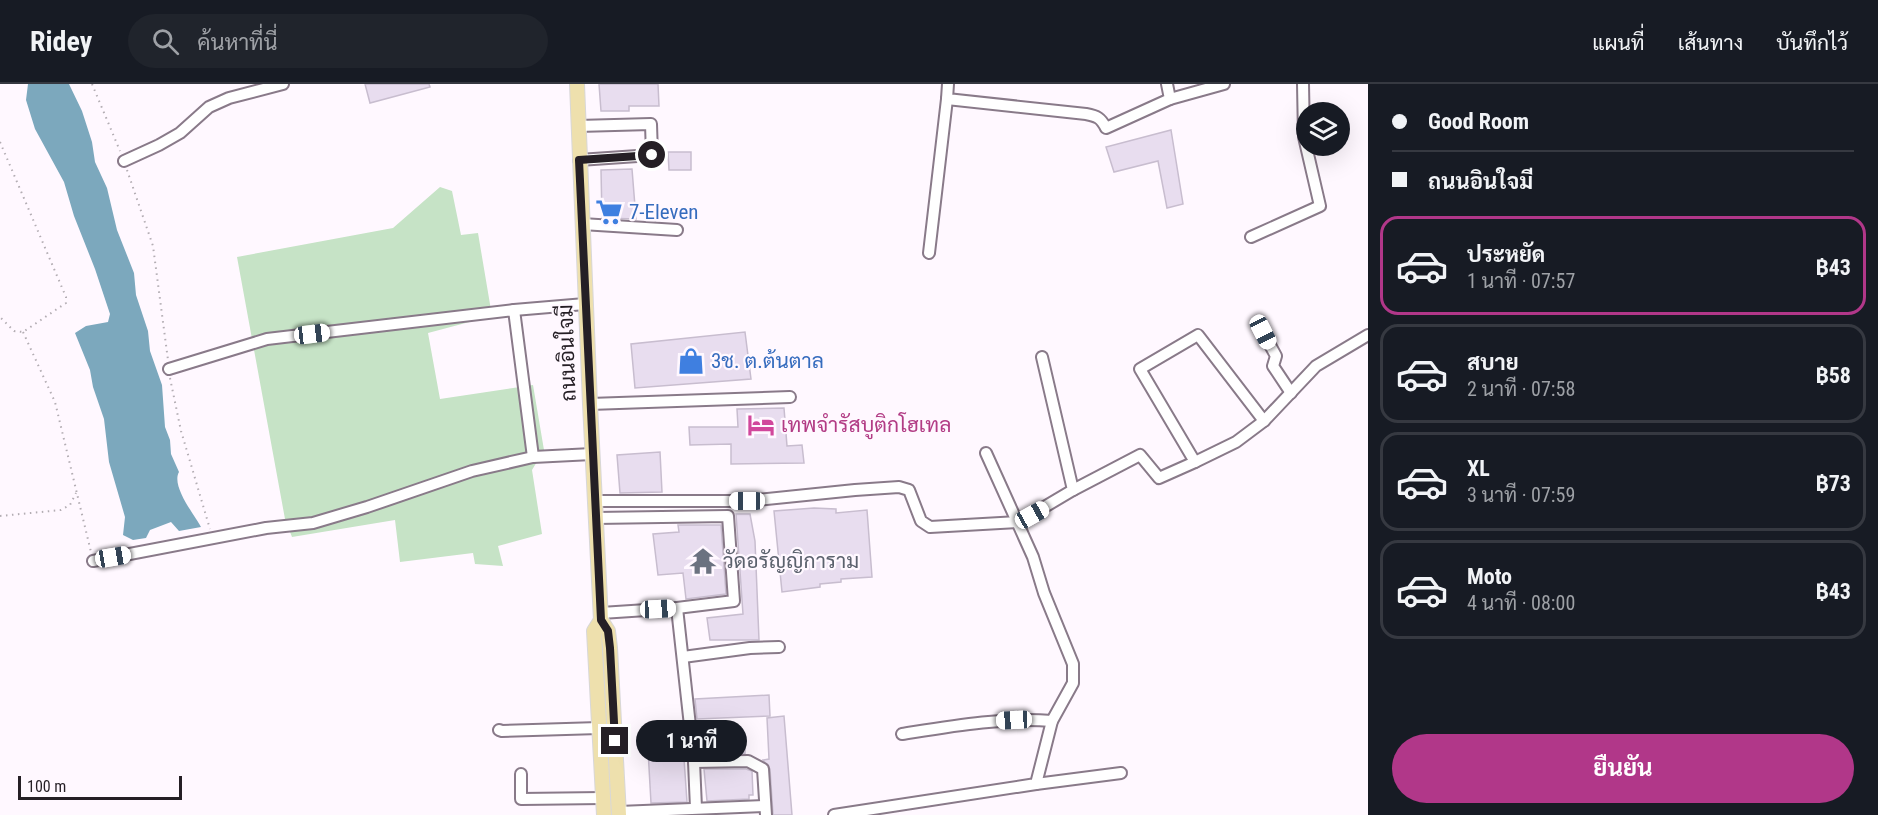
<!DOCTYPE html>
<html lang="th">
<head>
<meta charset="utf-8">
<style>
  :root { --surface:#171b24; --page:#20242c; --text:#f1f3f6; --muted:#9ea1a6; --line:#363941; --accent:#b13789 }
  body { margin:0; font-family:"Roboto Condensed",Sarabun,sans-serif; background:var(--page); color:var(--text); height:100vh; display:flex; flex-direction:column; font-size:22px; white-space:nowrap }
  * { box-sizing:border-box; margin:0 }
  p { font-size:20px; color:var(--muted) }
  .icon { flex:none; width:33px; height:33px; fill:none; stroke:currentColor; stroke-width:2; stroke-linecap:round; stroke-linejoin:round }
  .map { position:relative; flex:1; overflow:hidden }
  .sheet { display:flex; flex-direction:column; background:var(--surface); width:510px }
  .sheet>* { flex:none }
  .guide { display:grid; align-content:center; height:132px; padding:0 24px; background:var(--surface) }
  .fabs { position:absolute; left:1296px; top:18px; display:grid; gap:12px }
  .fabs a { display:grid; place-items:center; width:54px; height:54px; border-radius:50%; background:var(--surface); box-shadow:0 6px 24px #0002; font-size:30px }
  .scale { position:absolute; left:18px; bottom:15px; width:164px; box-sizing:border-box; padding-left:6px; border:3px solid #251f25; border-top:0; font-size:16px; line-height:21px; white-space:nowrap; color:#251f25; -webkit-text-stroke:4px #fff8ff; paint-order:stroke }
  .end { position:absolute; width:27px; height:27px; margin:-14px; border:8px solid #251f25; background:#fff; box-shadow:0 0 0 3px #fff }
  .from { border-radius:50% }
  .bubble { position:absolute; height:42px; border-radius:21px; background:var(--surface); box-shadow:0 6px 24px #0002; font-size:20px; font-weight:700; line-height:42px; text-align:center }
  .car { position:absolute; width:18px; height:36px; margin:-18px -9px; border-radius:8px; box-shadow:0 0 4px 2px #0007; background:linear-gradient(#fff 24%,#345 0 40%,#fff 0 76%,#345 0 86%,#fff 0) }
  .guide b { display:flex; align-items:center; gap:21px; height:57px; font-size:22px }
  .guide b+b { border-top:2px solid var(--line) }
  .guide i { width:15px; height:15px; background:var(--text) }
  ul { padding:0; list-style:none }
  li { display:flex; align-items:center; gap:18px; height:99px; margin:0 12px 9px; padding:0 12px; border:3px solid var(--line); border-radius:18px }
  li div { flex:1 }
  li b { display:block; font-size:22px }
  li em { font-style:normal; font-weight:700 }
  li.on { border-color:var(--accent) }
  li>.icon { width:54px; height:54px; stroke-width:1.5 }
  .button { display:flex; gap:12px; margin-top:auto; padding:12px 24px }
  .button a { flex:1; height:69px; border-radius:36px; background:var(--accent); color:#fff; font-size:24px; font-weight:700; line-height:69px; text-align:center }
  header { display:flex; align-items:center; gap:36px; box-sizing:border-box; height:84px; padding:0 30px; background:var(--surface); border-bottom:2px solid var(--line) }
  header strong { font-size:28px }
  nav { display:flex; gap:33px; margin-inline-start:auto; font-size:21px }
  .search { width:420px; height:54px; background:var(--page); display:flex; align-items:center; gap:15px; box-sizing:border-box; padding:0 21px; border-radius:33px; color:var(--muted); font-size:22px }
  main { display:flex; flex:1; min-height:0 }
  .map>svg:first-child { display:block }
  .green { fill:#c6e3c6 }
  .water { fill:#7ca8bd }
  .building { fill:#e8ddef; stroke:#c8bdcf; stroke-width:1.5 }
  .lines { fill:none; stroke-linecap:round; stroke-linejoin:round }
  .minor-casing { stroke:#897a89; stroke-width:14 }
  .major-casing { stroke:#d8d7d8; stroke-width:16 }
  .path { stroke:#b3adb3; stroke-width:2; stroke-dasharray:1.5 4.5; stroke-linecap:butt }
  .minor { stroke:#fff; stroke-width:10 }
  .major { stroke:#eee0ad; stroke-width:14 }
  .route { stroke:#251f25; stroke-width:8 }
  .labels { text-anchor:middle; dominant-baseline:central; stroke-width:4.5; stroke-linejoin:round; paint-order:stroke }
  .shop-label { font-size:21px; fill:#366cbe; stroke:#fff8ff; text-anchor:start }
  .street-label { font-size:21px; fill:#251f25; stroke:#fff8ff }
  .hotel-label { font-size:21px; fill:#b23c85; stroke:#fff8ff; text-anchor:start }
  .worship-label { font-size:21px; fill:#5b616d; stroke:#fff8ff; text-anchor:start }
</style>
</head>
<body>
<header>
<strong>Ridey</strong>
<div class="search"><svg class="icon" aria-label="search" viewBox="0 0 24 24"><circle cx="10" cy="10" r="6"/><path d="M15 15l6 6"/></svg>ค้นหาที่นี่</div>
<nav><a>แผนที่</a><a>เส้นทาง</a><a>บันทึกไว้</a></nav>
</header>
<main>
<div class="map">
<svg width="1368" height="731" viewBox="0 0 1368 731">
  <rect width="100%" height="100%" fill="#fff8ff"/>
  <path class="green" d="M440 103 452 107 461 151 478 149 492 232 428 249 440 315 533 301 544 366 532 386 542 450 498 462 503 482 475 480 473 469 400 478 395 436 292 453 285 435 237 173 393 144Z"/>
  <path class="water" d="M28 0H69L82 27 92 58 95 78 107 104 117 146 134 189 136 211 148 247 150 267 162 301 165 343 170 356 171 370 179 388C171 402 194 430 201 443L179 447 171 438 150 446 146 454 133 456 123 451 125 433 109 378 104 335 93 303 90 286 75 249 86 242 108 238 110 230 95 185 74 132 64 98 35 45 26 16Z"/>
  <g class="building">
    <path d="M365 0H429L430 3 370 19Z"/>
    <path d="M599 0H658L659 22H629V27H601Z"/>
    <path d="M1171 46 1183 120 1167 124 1158 77 1114 88 1106 63Z"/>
    <path d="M668 68H691V86H669Z"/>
    <path d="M632 85 636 135 602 134 601 86Z"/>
    <path d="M745 248 751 295 635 304 631 260Z"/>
    <path d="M784 324 787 362 802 361 804 379 731 380V360L690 361 689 343H738L737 325Z"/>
    <path d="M660 368 662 408 620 409 617 371Z"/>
    <path d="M814 424 836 425V429L867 426 872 493 841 495V498L820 500V503L782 508 774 427Z"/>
    <path d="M736 430H750L755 457 759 556H710L707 534 743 530Z"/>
    <path d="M678 441H721L726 510 686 515 683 489 658 491 653 450 679 448Z"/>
    <path d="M769 611 770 632 697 635 695 615Z"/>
    <path d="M784 632 792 731H773L770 685 763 676 769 675 767 634Z"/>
    <path d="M682 646 687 718 651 719 647 648Z"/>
    <path d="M745 660V670H704V661Z"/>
    <path d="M746 685 752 687 753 711H749V715L707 717 704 685Z"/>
  </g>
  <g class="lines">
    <defs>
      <g id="minor">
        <path d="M948 0 947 15 1086 30C1097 32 1101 34 1106 44L1170 15 1167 0"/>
        <path d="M1170 15 1224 0"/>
        <path d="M578 42 651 40 652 71 579 76"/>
        <path d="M124 77 159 61 180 49 209 23 229 14 283 0"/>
        <path d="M582 140 677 146"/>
        <path d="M1251 153 1320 122 1304 53 1303 0"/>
        <path d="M929 169 947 15"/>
        <path d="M514 226 585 220"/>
        <path d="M1263 248 1276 272 1273 282 1291 309"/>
        <path d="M169 285 267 255 514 226 533 373"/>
        <path d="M590 320 790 313"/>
        <path d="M1195 378 1236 358 1264 337 1316 282 1368 251"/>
        <path d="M1073 406 1140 371 1159 394 1195 378 1140 285 1198 251 1264 337"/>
        <path d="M595 417H747L855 406 899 403 909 406 921 437 930 443 1019 438 1073 406 1042 273"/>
        <path d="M596 434 728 432 734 517 677 524"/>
        <path d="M93 477 266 444 313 439 367 423 472 387 533 373 592 370"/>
        <path d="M601 529 677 524 694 678 696 724"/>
        <path d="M683 573 750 564 779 563"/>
        <path d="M499 646 502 647 599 644"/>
        <path d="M902 650C952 642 1002 633 1052 637"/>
        <path d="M694 678 748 677 763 685 766 731"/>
        <path d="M521 690V715L603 714"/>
        <path d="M1036 700 1121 689"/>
        <path d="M619 728 765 722"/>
        <path d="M834 731 1036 700 1052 637 1073 599V580L1044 509 1033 473 986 369"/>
      </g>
      <g id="major">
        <path d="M577 0 590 320 601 536 608 547 610 564 619 731"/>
        <path d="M601 536 594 547 604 731"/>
      </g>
    </defs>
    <use href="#minor" class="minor-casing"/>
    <use href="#major" class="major-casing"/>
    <g class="path">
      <path d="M92 0 120 67"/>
      <path d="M0 58 66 213V219L23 248 14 247 0 233"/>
      <path d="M127 86 153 162 168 276"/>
      <path d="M23 248 55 318 91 468"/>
      <path d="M170 294 181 347 210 445"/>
      <path d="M0 432 61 426 70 421 76 409"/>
    </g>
    <use href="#minor" class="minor"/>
    <use href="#major" class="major"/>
  </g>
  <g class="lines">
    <path class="route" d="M615 657 610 564 608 547 601 536 579 76 652 71"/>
  </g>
  <defs>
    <symbol id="supermarket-bare" viewBox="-9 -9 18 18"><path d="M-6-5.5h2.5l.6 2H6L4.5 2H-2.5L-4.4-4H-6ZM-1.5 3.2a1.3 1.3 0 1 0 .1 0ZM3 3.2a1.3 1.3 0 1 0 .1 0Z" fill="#3f7fe0" stroke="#fff8ff" stroke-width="2.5" paint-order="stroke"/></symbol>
    <symbol id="shop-bare" viewBox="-9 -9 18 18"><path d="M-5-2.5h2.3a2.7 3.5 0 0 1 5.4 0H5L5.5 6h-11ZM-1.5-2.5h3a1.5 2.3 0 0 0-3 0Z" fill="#3f7fe0" stroke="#fff8ff" stroke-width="2.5" paint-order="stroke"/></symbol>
    <symbol id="hotel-bare" viewBox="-9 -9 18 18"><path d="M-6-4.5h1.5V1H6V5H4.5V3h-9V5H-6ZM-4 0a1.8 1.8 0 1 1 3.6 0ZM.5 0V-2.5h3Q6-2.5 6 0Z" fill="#d1479c" stroke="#fff8ff" stroke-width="2.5" paint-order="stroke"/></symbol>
    <symbol id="temple-bare" viewBox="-9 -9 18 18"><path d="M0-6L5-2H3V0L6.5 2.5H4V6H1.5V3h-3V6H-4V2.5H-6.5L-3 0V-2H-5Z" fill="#6b7280" stroke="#fff8ff" stroke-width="2.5" paint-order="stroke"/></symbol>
  </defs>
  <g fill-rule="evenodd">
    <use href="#supermarket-bare" x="590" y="109" width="38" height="38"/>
    <use href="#shop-bare" x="672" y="258" width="38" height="38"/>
    <use href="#hotel-bare" x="742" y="322" width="38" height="38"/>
    <use href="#temple-bare" x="684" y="458" width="38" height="38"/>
  </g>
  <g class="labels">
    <g class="shop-label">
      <text x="629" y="128">7-Eleven</text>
      <text x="711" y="277">3ช. ต.ต้นตาล</text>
    </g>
    <g class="street-label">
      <text transform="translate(567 269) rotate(-92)">ถนนอินใจมี</text>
    </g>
    <g class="hotel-label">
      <text x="781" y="341">เทพจำรัสบูติกโฮเทล</text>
    </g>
    <g class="worship-label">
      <text x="723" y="477">วัดอรัญญิการาม</text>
    </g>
  </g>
</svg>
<div class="fabs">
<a><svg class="icon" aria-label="layers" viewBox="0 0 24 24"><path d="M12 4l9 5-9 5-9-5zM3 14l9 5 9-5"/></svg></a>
</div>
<div class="scale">100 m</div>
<i class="end from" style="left:652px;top:71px"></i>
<i class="end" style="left:615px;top:657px"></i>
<div class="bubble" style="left:636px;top:636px;width:111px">1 นาที</div>
<i class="car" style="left:1263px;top:248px;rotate:153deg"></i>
<i class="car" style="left:312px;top:250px;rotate:83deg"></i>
<i class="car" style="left:747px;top:417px;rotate:270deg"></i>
<i class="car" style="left:1032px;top:431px;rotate:61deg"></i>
<i class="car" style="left:113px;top:473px;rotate:80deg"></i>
<i class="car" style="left:658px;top:525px;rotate:87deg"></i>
<i class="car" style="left:1014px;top:636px;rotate:267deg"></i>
</div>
<section class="sheet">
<div class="guide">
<b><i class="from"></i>Good Room</b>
<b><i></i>ถนนอินใจมี</b>
</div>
<ul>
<li class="on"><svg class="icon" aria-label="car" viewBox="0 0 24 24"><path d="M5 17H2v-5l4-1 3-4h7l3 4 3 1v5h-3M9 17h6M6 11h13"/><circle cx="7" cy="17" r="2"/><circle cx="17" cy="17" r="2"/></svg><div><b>ประหยัด</b><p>1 นาที · 07:57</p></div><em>฿43</em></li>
<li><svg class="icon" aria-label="car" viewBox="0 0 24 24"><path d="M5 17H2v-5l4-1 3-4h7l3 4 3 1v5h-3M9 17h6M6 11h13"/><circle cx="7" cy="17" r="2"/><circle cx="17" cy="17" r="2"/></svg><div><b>สบาย</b><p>2 นาที · 07:58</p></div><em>฿58</em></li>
<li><svg class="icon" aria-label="car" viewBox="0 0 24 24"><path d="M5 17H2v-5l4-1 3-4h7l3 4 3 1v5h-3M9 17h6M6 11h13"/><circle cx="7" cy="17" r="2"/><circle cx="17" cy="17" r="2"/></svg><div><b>XL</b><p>3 นาที · 07:59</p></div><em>฿73</em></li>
<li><svg class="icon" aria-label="car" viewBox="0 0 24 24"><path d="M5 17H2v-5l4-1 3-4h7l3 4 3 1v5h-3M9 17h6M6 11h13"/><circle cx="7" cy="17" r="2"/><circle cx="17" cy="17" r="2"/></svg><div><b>Moto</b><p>4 นาที · 08:00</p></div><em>฿43</em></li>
</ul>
<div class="button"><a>ยืนยัน</a></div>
</section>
</main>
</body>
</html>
